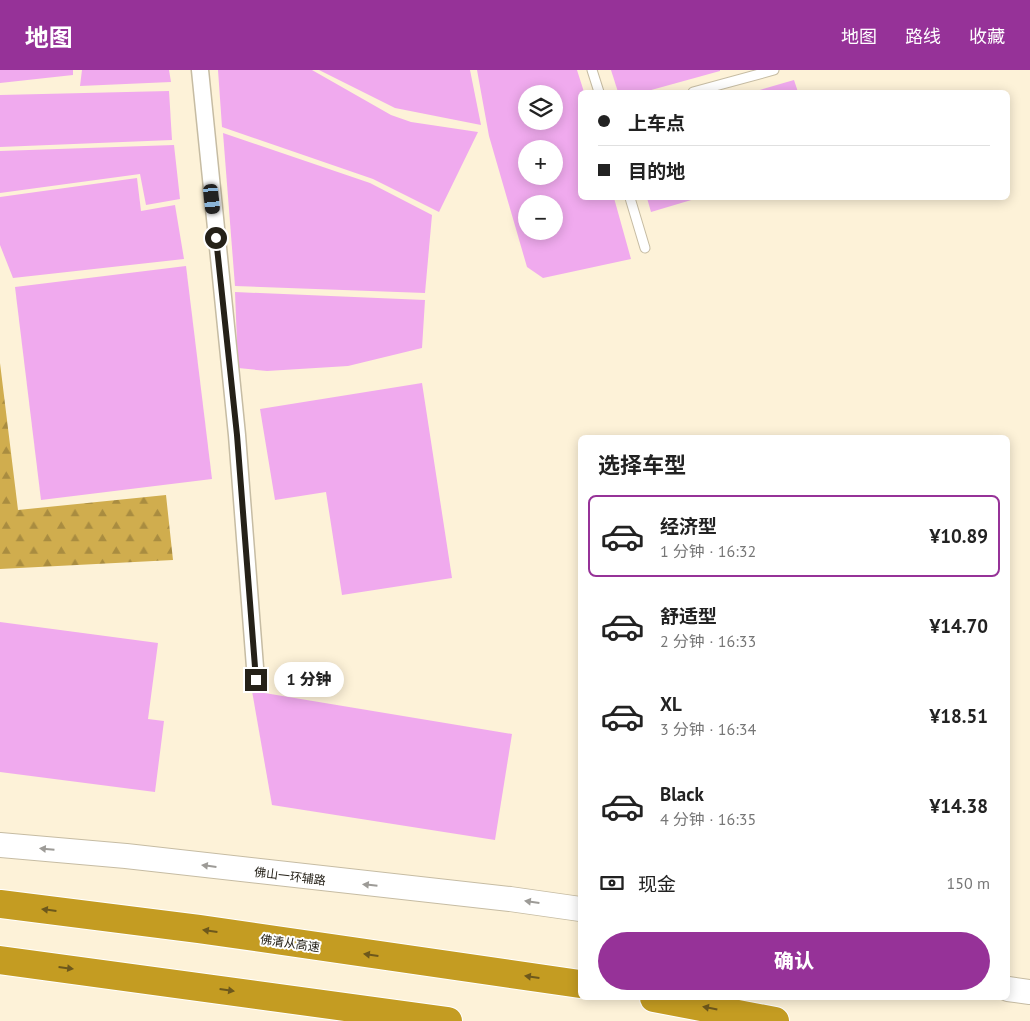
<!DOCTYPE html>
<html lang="zh">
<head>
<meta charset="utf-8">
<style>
  :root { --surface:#fff; --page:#f6f6f6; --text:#222; --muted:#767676; --line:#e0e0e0; --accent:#963298 }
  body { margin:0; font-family:"PT Sans","Noto Sans SC",sans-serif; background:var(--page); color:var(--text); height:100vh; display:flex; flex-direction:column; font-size:19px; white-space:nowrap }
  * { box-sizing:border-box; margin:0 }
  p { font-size:16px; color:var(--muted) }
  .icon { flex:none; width:28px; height:28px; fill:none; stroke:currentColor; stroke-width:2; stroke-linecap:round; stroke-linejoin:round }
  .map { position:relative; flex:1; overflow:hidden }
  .side { position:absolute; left:578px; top:365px; width:432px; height:565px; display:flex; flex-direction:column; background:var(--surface); border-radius:8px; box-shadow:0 2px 12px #0003 }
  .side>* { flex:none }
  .hud { position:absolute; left:578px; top:20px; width:432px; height:110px; border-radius:8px; box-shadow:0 2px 12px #0003; display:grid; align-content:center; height:110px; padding:0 20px; background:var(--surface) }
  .controls { position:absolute; left:518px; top:15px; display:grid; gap:10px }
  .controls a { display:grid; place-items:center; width:45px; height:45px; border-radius:50%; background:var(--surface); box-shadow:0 2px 12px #0003; font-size:25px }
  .end { position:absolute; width:22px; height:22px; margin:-11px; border:6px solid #252118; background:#fff; box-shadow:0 0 0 2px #fff }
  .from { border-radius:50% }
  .bubble { position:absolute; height:35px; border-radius:18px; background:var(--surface); box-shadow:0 2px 12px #0003; font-size:16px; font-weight:800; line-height:35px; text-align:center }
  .car { position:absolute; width:15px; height:30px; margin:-15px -8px; border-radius:6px; box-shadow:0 0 4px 1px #0007; background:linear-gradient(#222 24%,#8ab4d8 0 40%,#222 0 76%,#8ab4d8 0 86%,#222 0) }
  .hud b { display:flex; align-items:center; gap:18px; height:48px; font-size:19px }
  .hud b+b { border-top:1px solid var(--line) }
  .hud i { width:12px; height:12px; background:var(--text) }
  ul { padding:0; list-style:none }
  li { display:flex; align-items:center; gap:15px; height:82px; margin:0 10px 8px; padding:0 10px; border:2px solid transparent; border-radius:8px }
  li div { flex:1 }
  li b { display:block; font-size:19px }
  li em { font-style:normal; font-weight:800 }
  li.on { border-color:var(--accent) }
  li>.icon { width:45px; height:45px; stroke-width:1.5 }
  h2 { padding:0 20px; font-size:22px; line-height:60px }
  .pay { display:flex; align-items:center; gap:12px; height:55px; padding:0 20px; font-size:19px }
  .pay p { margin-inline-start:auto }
  .cta { display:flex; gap:10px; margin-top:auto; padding:10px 20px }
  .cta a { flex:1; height:58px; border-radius:30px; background:var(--accent); color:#fff; font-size:20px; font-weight:800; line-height:58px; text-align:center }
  header { display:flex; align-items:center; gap:30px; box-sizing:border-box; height:70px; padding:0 25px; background:var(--accent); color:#fff }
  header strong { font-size:24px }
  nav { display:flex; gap:28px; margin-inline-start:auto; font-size:18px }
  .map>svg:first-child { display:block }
  .forest { fill:url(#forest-firs) }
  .building { fill:#f0aaee; fill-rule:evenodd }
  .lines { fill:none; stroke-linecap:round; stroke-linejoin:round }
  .lane-casing { stroke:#c6bca3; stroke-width:11 }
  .street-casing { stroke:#c6bca3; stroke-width:19 }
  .secondary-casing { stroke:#c6bca3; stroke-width:26 }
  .highway-casing { stroke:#fff; stroke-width:30 }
  .lane { stroke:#fff; stroke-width:9 }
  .street { stroke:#fff; stroke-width:16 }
  .secondary { stroke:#fff; stroke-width:24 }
  .highway { stroke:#c49c22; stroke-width:28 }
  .oneway { fill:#9d9b97 }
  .oneway2 { fill:#6d581c }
  .route { stroke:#252118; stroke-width:6 }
  .labels { text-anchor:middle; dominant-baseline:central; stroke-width:4; stroke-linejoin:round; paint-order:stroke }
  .street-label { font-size:12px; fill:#252118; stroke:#fff }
</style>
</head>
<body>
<header>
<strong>地图</strong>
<nav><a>地图</a><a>路线</a><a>收藏</a></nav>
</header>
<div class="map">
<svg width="1030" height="951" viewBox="0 0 1030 951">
  <defs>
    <pattern id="forest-firs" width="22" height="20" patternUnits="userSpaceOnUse" patternTransform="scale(1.25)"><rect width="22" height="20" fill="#d0ad4e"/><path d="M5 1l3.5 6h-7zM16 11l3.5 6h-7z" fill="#a98c40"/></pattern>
  </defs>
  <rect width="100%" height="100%" fill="#fdf2d8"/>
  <path class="forest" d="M0 293 18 440 166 425 173 490 0 499Z"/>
  <g class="building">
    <path d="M0 0H73V5L0 13Z"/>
    <path d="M82 0H169L171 12 80 16Z"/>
    <path d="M218 0H312L391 45 411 52 478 62 439 142 373 109 222 57Z"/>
    <path d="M319 0H470L481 55 395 38Z"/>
    <path d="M477 0H577L584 22H580V128H614L631 189 543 208 527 197 489 66ZM526 24H554V51H526ZM526 79H554V106H526ZM526 134H554V161H526Z"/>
    <path d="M611 0H720V1L644 22H618Z"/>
    <path d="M794 10 798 22H753Z"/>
    <path d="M169 21 172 70 0 77V25Z"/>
    <path d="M223 63 370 113 432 145 425 223 235 216Z"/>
    <path d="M174 75 180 129 146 135 140 104 0 123V81Z"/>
    <path d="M137 108 141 141 175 135 184 189 13 208 0 175V127Z"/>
    <path d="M647 128H698L651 142Z"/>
    <path d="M186 196 212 409 41 430 15 217Z"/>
    <path d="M235 222 425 230 422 278 348 296 267 301 238 298Z"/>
    <path d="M422 313 452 508 342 525 326 422 275 430 260 339Z"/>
    <path d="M0 552 158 573 148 649 164 651 155 722 0 702Z"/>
    <path d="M252 621 512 664 495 770 272 735Z"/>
  </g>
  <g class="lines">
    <defs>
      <g id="lane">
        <path d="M592 0 599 22"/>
        <path d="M693 22 774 0"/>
        <path d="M630 128 645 178"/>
      </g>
      <path id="street" d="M200 0 237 365 256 610"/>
      <g id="secondary">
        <path d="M0 775 126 786 510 829 580 839"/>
        <path d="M1008 919 1030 922"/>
      </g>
      <g id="highway">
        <path d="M0 834 199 859 580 914"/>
        <path d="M0 890 448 951"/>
        <path d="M654 928 775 951"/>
      </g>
    </defs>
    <use href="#lane" class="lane-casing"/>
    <use href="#street" class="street-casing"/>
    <use href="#secondary" class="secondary-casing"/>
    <use href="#highway" class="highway-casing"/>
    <use href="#lane" class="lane"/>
    <use href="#street" class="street"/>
    <use href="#secondary" class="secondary"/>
    <use href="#highway" class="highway"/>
  </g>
  <defs><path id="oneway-solid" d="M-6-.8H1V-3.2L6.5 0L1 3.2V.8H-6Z" transform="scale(1.25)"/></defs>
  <g class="oneway">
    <use href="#oneway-solid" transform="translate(47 779) rotate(-175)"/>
    <use href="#oneway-solid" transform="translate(209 796) rotate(-173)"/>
    <use href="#oneway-solid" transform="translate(370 815) rotate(-174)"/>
    <use href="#oneway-solid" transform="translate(532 832) rotate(-172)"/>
  </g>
  <g class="oneway2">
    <use href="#oneway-solid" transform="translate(49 840) rotate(-173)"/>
    <use href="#oneway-solid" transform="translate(210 861) rotate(-172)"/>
    <use href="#oneway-solid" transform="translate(371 885) rotate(-172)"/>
    <use href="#oneway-solid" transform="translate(66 898) rotate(7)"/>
    <use href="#oneway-solid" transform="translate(532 907) rotate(-172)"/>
    <use href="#oneway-solid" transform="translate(227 920) rotate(8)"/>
    <use href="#oneway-solid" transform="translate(710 938) rotate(-169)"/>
  </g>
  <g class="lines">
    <path class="route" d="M216 168 237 365 256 610"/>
  </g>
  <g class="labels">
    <g class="street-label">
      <text transform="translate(290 806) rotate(7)">佛山一环辅路</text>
      <text transform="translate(290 873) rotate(8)">佛清从高速</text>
    </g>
  </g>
</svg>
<div class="controls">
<a><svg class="icon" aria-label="layers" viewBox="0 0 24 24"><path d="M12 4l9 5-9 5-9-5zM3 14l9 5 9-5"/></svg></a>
<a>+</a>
<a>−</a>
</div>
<i class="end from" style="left:216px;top:168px"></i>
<i class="end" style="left:256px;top:610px"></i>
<div class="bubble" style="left:274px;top:592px;width:70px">1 分钟</div>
<i class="car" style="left:212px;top:129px;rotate:174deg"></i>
<div class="hud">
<b><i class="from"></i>上车点</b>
<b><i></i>目的地</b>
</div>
<section class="side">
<h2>选择车型</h2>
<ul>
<li class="on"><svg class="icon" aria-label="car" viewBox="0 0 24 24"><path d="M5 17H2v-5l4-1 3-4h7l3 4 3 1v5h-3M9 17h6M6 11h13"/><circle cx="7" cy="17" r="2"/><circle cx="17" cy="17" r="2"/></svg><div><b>经济型</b><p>1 分钟 · 16:32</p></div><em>¥10.89</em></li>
<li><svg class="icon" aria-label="car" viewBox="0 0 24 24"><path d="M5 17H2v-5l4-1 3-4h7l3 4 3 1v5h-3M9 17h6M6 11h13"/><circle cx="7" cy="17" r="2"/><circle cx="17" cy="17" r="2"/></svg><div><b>舒适型</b><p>2 分钟 · 16:33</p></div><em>¥14.70</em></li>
<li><svg class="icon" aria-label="car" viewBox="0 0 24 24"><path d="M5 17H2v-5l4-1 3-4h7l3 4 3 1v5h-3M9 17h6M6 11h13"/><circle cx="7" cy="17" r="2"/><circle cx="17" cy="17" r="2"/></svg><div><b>XL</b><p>3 分钟 · 16:34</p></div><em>¥18.51</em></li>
<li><svg class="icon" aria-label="car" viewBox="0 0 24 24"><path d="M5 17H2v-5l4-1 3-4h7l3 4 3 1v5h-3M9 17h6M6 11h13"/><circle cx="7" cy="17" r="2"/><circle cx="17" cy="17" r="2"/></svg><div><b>Black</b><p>4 分钟 · 16:35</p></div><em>¥14.38</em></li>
</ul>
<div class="pay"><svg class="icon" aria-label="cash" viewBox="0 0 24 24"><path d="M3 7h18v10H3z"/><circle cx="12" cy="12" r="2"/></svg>现金<p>150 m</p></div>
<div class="cta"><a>确认</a></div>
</section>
</div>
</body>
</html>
